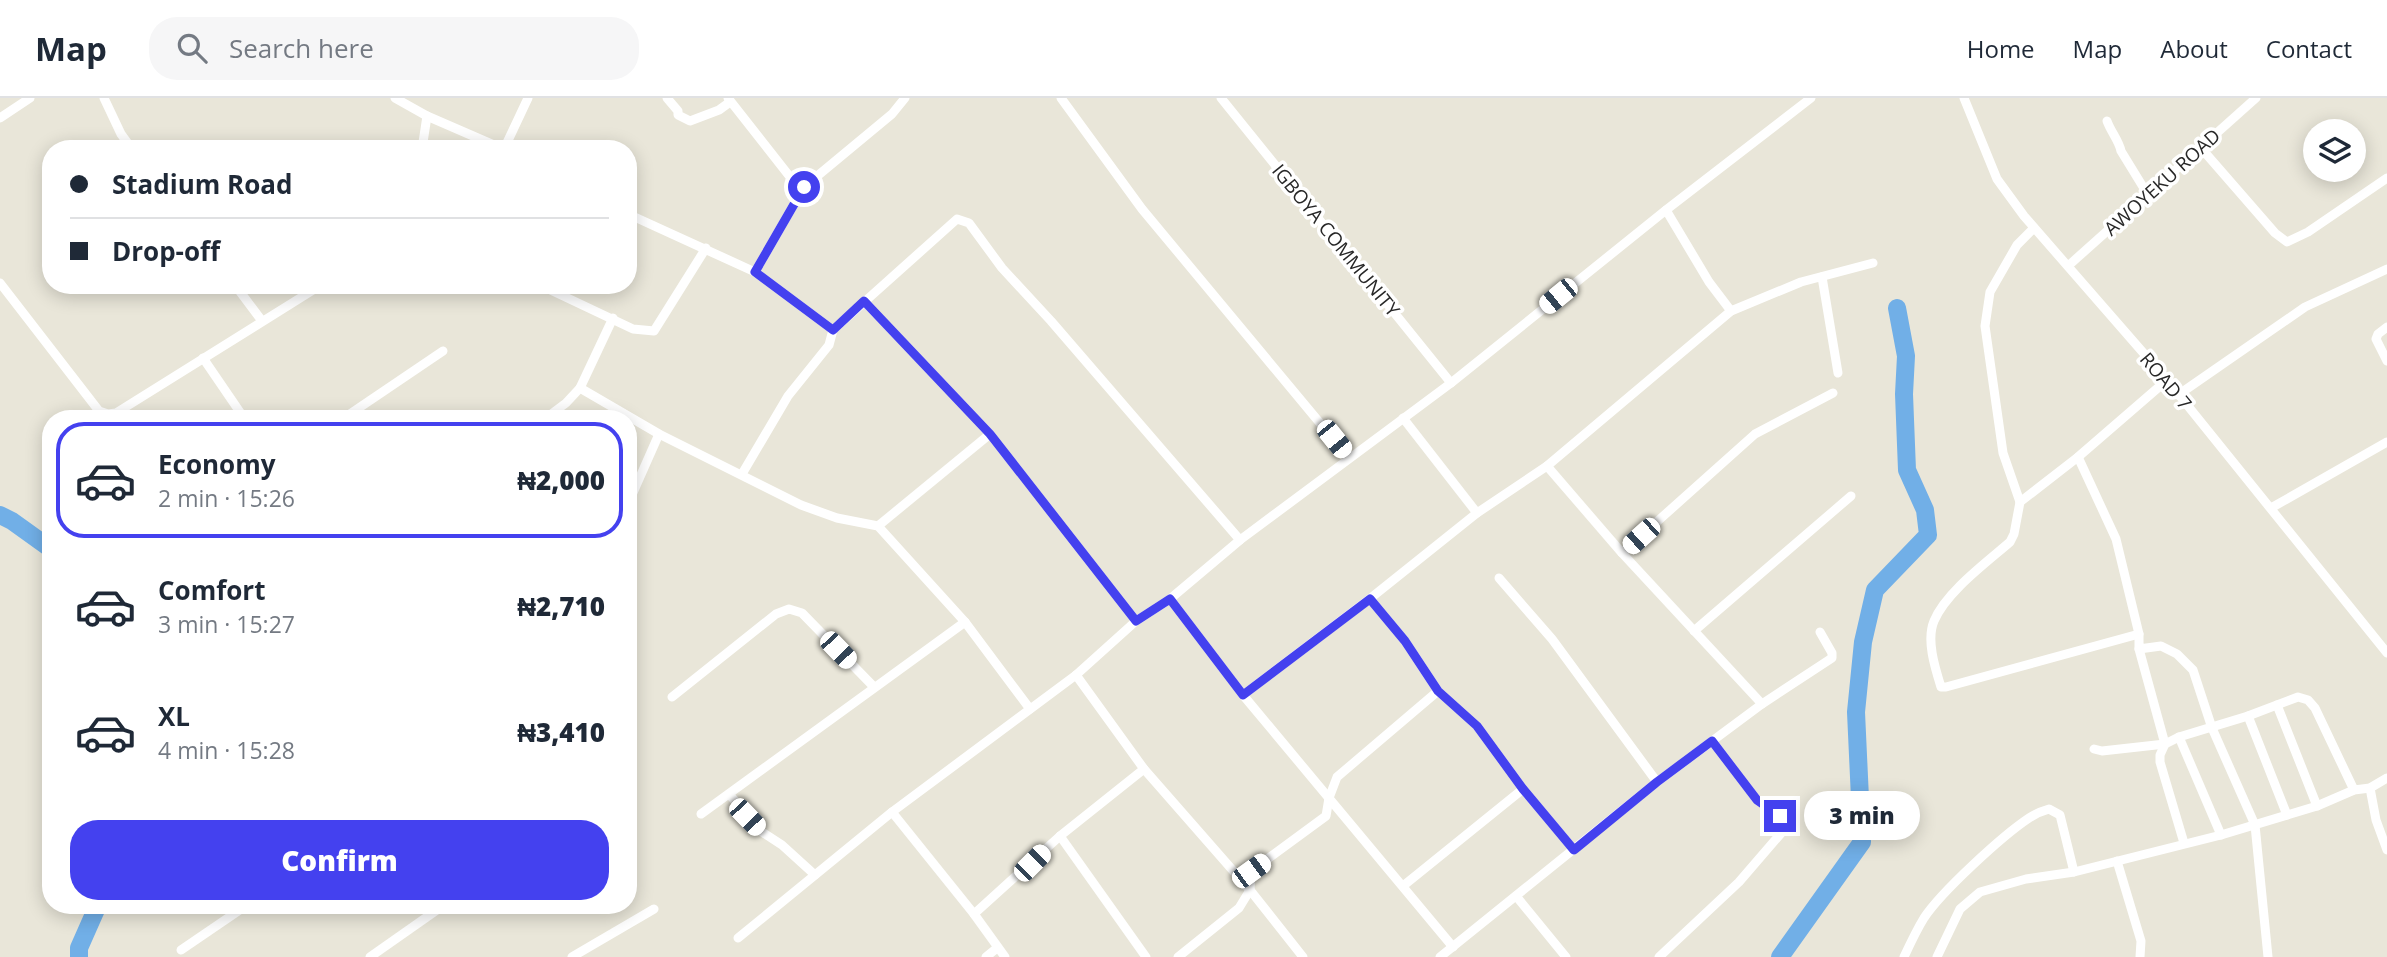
<!DOCTYPE html>
<html lang="en">
<head>
<meta charset="utf-8">
<style>
  :root { --surface:#fff; --page:#f6f6f7; --text:#1f2937; --muted:#747a83; --line:#e0e1e3; --accent:#4441ef }
  body { margin:0; font-family:"Open Sans",sans-serif; background:var(--page); color:var(--text); height:100vh; display:flex; flex-direction:column; font-size:26px; white-space:nowrap }
  * { box-sizing:border-box; margin:0 }
  p { font-size:23px; color:var(--muted) }
  .icon { flex:none; width:38px; height:38px; fill:none; stroke:currentColor; stroke-width:2; stroke-linecap:round; stroke-linejoin:round }
  .map { position:relative; flex:1; overflow:hidden }
  .side { position:absolute; left:42px; top:312px; width:595px; height:504px; display:flex; flex-direction:column; background:var(--surface); border-radius:28px; box-shadow:0 4px 18px #0003 }
  .side>* { flex:none }
  .banner { position:absolute; left:42px; top:42px; width:595px; height:154px; border-radius:28px; box-shadow:0 4px 18px #0003; display:grid; align-content:center; height:154px; padding:0 28px; background:var(--surface) }
  .fabs { position:absolute; left:2303px; top:21px; display:grid; gap:14px }
  .fabs a { display:grid; place-items:center; width:63px; height:63px; border-radius:50%; background:var(--surface); box-shadow:0 4px 18px #0003; font-size:35px }
  .end { position:absolute; width:32px; height:32px; margin:-16px; border:9px solid #4441ef; background:#fff; box-shadow:0 0 0 4px #fff }
  .from { border-radius:50% }
  .bubble { position:absolute; height:49px; border-radius:24px; background:var(--surface); box-shadow:0 4px 18px #0003; font-size:23px; font-weight:800; line-height:49px; text-align:center }
  .car { position:absolute; width:21px; height:42px; margin:-21px -10px; border-radius:9px; box-shadow:0 0 5px 2px #0007; background:linear-gradient(#fff 24%,#345 0 40%,#fff 0 76%,#345 0 86%,#fff 0) }
  .banner b { display:flex; align-items:center; gap:24px; height:66px; font-size:26px }
  .banner b+b { border-top:2px solid var(--line) }
  .banner i { width:18px; height:18px; background:var(--text) }
  ul { padding:12px 0 0; list-style:none }
  li { display:flex; align-items:center; gap:21px; height:116px; margin:0 14px 10px; padding:0 14px; border:4px solid transparent; border-radius:28px }
  li div { flex:1 }
  li b { display:block; font-size:26px }
  li em { font-style:normal; font-weight:800 }
  li.selected { border-color:var(--accent) }
  li>.icon { width:63px; height:63px; stroke-width:1.5 }
  .button { display:flex; gap:14px; margin-top:auto; padding:14px 28px }
  .button a { flex:1; height:80px; border-radius:28px; background:var(--accent); color:#fff; font-size:28px; font-weight:800; line-height:80px; text-align:center }
  header { display:flex; align-items:center; gap:42px; box-sizing:border-box; height:98px; padding:0 35px; background:var(--surface); border-bottom:2px solid var(--line) }
  header strong { font-size:33px }
  nav { display:flex; gap:38px; margin-inline-start:auto; font-size:24px }
  .search { width:490px; height:63px; background:var(--page); display:flex; align-items:center; gap:18px; box-sizing:border-box; padding:0 24px; border-radius:28px; color:var(--muted); font-size:26px }
  .map>svg:first-child { display:block }
  .lines { fill:none; stroke-linecap:round; stroke-linejoin:round }
  .river { stroke:#71afe7; stroke-width:18 }
  .minor { stroke:#fff; stroke-width:9 }
  .route { stroke:#4441ef; stroke-width:9 }
  .labels { text-anchor:middle; dominant-baseline:central; stroke-width:7; stroke-linejoin:round; paint-order:stroke }
  .street-label { font-size:19px; fill:#272727; stroke:#fff }
</style>
</head>
<body>
<header>
<strong>Map</strong>
<div class="search"><svg class="icon" aria-label="search" viewBox="0 0 24 24"><circle cx="10" cy="10" r="6"/><path d="M15 15l6 6"/></svg>Search here</div>
<nav><a>Home</a><a>Map</a><a>About</a><a>Contact</a></nav>
</header>
<div class="map">
<svg width="2387" height="859" viewBox="0 0 2387 859">
  <rect width="100%" height="100%" fill="#e9e6d9"/>
  <g class="lines">
    <g class="river">
      <path d="M0 417 12 423 51 451"/>
      <path d="M79 859V850L98 807"/>
      <path d="M1780 859 1862 744 1856 614 1863 544 1875 492 1928 437 1925 412 1907 372 1904 296 1906 258 1897 210"/>
    </g>
    <g class="minor">
      <path d="M104 0 121 36 132 51"/>
      <path d="M395 0 427 18 503 51"/>
      <path d="M667 0 678 13V17L690 23 719 12 730 4"/>
      <path d="M728 0 794 84 804 89"/>
      <path d="M1061 0 1142 111 1349 360"/>
      <path d="M1221 0 1451 285"/>
      <path d="M1964 0 1997 81 2024 118 2167 282 2387 555"/>
      <path d="M0 20 30 0"/>
      <path d="M2107 23C2111 34 2119 43 2121 53L2148 97"/>
      <path d="M2201 50 2275 135 2287 144 2308 134 2387 80"/>
      <path d="M422 51 427 18"/>
      <path d="M504 51 528 0"/>
      <path d="M1666 112 1709 184 1731 213"/>
      <path d="M628 116 755 174 833 232"/>
      <path d="M2068 168 2256 0"/>
      <path d="M755 174 804 89 892 16 905 0"/>
      <path d="M1822 179 1838 275"/>
      <path d="M0 185 99 313 108 316 116 315 321 187"/>
      <path d="M235 187 262 223"/>
      <path d="M540 187 633 231 654 233 706 150"/>
      <path d="M864 203 990 336 1136 523"/>
      <path d="M2387 229 2378 236 2376 241 2387 263"/>
      <path d="M203 260 244 320"/>
      <path d="M580 290 659 336 801 407 837 420 878 428 965 524 1030 611"/>
      <path d="M2178 297 2305 209 2387 171"/>
      <path d="M344 320 443 253"/>
      <path d="M546 320 566 305 580 290 613 220"/>
      <path d="M1403 320 1477 415"/>
      <path d="M2078 359 2116 441 2139 536V551L2161 548 2177 556 2193 572 2212 630 2255 727 2268 859"/>
      <path d="M1547 368 1622 455 1762 606"/>
      <path d="M742 376 788 298 829 247 833 232 957 121 969 125 1002 170 1051 223 1240 442"/>
      <path d="M2020 404 2003 355 1985 228 1990 194 2017 147 2034 130"/>
      <path d="M628 406 659 336"/>
      <path d="M2271 410 2387 344"/>
      <path d="M878 428 990 336"/>
      <path d="M1622 455 1755 336 1833 295"/>
      <path d="M1499 480 1552 541 1657 684"/>
      <path d="M1170 501 1243 597 1453 849"/>
      <path d="M1370 501 1405 543 1438 593 1477 628 1523 691 1574 752"/>
      <path d="M1694 533 1851 398"/>
      <path d="M2139 536 1946 589H1941C1935 570 1926 542 1934 523 1946 494 1987 464 2010 444L2014 436 2020 404 2078 359 2167 282"/>
      <path d="M2139 551 2165 646 2160 657V664L2184 745"/>
      <path d="M1076 577 1144 671 1250 792 1303 859"/>
      <path d="M1243 597 1372 499 1477 415 1547 368 1731 213 1801 184 1873 165"/>
      <path d="M672 599 776 516 789 511 802 515 874 589"/>
      <path d="M2277 607 2317 708"/>
      <path d="M2248 618 2287 717"/>
      <path d="M2179 639 2221 737"/>
      <path d="M2094 651 2102 653 2165 646 2179 639 2248 618 2298 599 2308 602 2315 610 2354 692"/>
      <path d="M628 677 631 675"/>
      <path d="M2370 690 2376 722 2387 752"/>
      <path d="M729 696 762 734 782 747 815 777"/>
      <path d="M892 714 974 816 1005 859"/>
      <path d="M701 716 965 524"/>
      <path d="M1060 738 1146 859"/>
      <path d="M2117 763 2141 843 2140 859"/>
      <path d="M1403 788 1523 691"/>
      <path d="M1516 798 1566 859"/>
      <path d="M974 816 1060 738 1144 671"/>
      <path d="M738 840 892 714 1076 577 1136 523 1170 501 1240 442 1451 285 1666 112 1811 0"/>
      <path d="M181 852 247 807"/>
      <path d="M370 859 444 807"/>
      <path d="M572 859 654 811"/>
      <path d="M986 859 997 850"/>
      <path d="M1178 859 1239 810 1250 792 1251 773 1326 718 1329 700 1337 679 1438 593"/>
      <path d="M1440 859 1657 684 1762 606 1832 560V555L1820 534"/>
      <path d="M1659 859 1739 784 1783 733 1785 725 1780 718 1757 702 1712 643"/>
      <path d="M1904 859C1910 846 1916 833 1924 820 1941 794 2002 738 2029 720 2035 716 2042 713 2049 711L2060 717 2074 774"/>
      <path d="M1937 859 1960 811 1980 794 2026 781 2074 774 2221 737 2317 708 2354 692 2370 690 2387 680"/>
    </g>
  </g>
  <g class="lines">
    <path class="route" d="M804 89 755 174 833 232 864 203 990 336 1136 523 1170 501 1243 597 1370 501 1405 543 1438 593 1477 628 1523 691 1574 752 1657 684 1712 643 1757 702 1780 718"/>
  </g>
  <g class="labels">
    <g class="street-label">
      <text transform="translate(2162 84) rotate(-42)">AWOYEKU ROAD</text>
      <text transform="translate(1336 142) rotate(51)">IGBOYA COMMUNITY</text>
      <text transform="translate(2166 283) rotate(50)">ROAD 7</text>
    </g>
  </g>
</svg>
<div class="fabs">
<a><svg class="icon" aria-label="layers" viewBox="0 0 24 24"><path d="M12 4l9 5-9 5-9-5zM3 14l9 5 9-5"/></svg></a>
</div>
<i class="end from" style="left:804px;top:89px"></i>
<i class="end" style="left:1780px;top:718px"></i>
<div class="bubble" style="left:1804px;top:693px;width:116px">3 min</div>
<i class="car" style="left:1558px;top:198px;rotate:231deg"></i>
<i class="car" style="left:1334px;top:341px;rotate:141deg"></i>
<i class="car" style="left:1641px;top:438px;rotate:228deg"></i>
<i class="car" style="left:838px;top:552px;rotate:136deg"></i>
<i class="car" style="left:747px;top:719px;rotate:136deg"></i>
<i class="car" style="left:1032px;top:765px;rotate:45deg"></i>
<i class="car" style="left:1251px;top:773px;rotate:54deg"></i>
<div class="banner">
<b><i class="from"></i>Stadium Road</b>
<b><i></i>Drop-off</b>
</div>
<section class="side">
<ul>
<li class="selected"><svg class="icon" aria-label="car" viewBox="0 0 24 24"><path d="M5 17H2v-5l4-1 3-4h7l3 4 3 1v5h-3M9 17h6M6 11h13"/><circle cx="7" cy="17" r="2"/><circle cx="17" cy="17" r="2"/></svg><div><b>Economy</b><p>2 min · 15:26</p></div><em>₦2,000</em></li>
<li><svg class="icon" aria-label="car" viewBox="0 0 24 24"><path d="M5 17H2v-5l4-1 3-4h7l3 4 3 1v5h-3M9 17h6M6 11h13"/><circle cx="7" cy="17" r="2"/><circle cx="17" cy="17" r="2"/></svg><div><b>Comfort</b><p>3 min · 15:27</p></div><em>₦2,710</em></li>
<li><svg class="icon" aria-label="car" viewBox="0 0 24 24"><path d="M5 17H2v-5l4-1 3-4h7l3 4 3 1v5h-3M9 17h6M6 11h13"/><circle cx="7" cy="17" r="2"/><circle cx="17" cy="17" r="2"/></svg><div><b>XL</b><p>4 min · 15:28</p></div><em>₦3,410</em></li>
</ul>
<div class="button"><a>Confirm</a></div>
</section>
</div>
</body>
</html>
